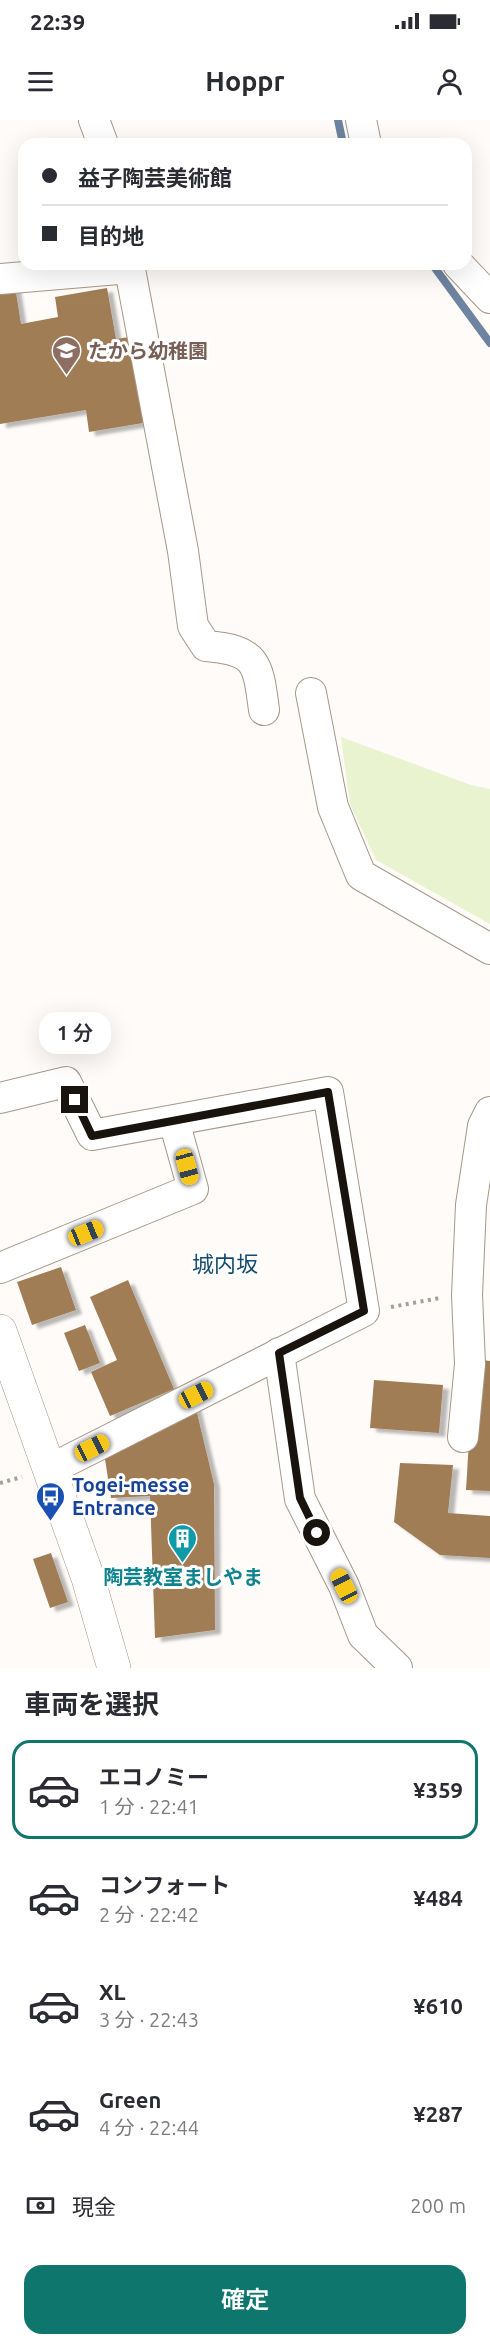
<!DOCTYPE html>
<html lang="ja">
<head>
<meta charset="utf-8">
<style>
  :root { --surface:#fff; --page:#f7f7f7; --text:#2b2b33; --muted:#7c7c81; --line:#e1e1e2; --accent:#0f766e }
  body { margin:0; font-family:Ubuntu,"Noto Sans JP",sans-serif; background:var(--page); color:var(--text); height:100vh; display:flex; flex-direction:column; font-size:22px; white-space:nowrap }
  * { box-sizing:border-box; margin:0 }
  p { font-size:20px; color:var(--muted) }
  .icon { flex:none; width:33px; height:33px; fill:none; stroke:currentColor; stroke-width:2; stroke-linecap:round; stroke-linejoin:round }
  .map { position:relative; height:1548px; overflow:hidden }
  .side { display:flex; flex-direction:column; background:var(--surface); flex:1 }
  .side>* { flex:none }
  .top-card { position:absolute; left:18px; top:18px; width:454px; height:132px; border-radius:18px; box-shadow:0 6px 24px #0002; display:grid; align-content:center; height:132px; padding:0 24px; background:var(--surface) }
  .end { position:absolute; width:27px; height:27px; margin:-14px; border:8px solid #19130e; background:#fff; box-shadow:0 0 0 3px #fff }
  .from { border-radius:50% }
  .bubble { position:absolute; height:42px; border-radius:18px; background:var(--surface); box-shadow:0 6px 24px #0002; font-size:20px; font-weight:600; line-height:42px; text-align:center }
  .car { position:absolute; width:18px; height:36px; margin:-18px -9px; border-radius:8px; box-shadow:0 0 4px 2px #0007; background:linear-gradient(#f5c518 24%,#345 0 40%,#f5c518 0 76%,#345 0 86%,#f5c518 0) }
  .top-card b { display:flex; align-items:center; gap:21px; height:57px; font-size:22px }
  .top-card b+b { border-top:2px solid var(--line) }
  .top-card i { width:15px; height:15px; background:var(--text) }
  ul { padding:0; list-style:none }
  li { display:flex; align-items:center; gap:18px; height:99px; margin:0 12px 9px; padding:0 12px; border:3px solid transparent; border-radius:18px }
  li div { flex:1 }
  li b { display:block; font-size:22px }
  li em { font-style:normal; font-weight:600 }
  li.current { border-color:var(--accent) }
  li>.icon { width:54px; height:54px; stroke-width:1.5 }
  h2 { padding:0 24px; font-size:27px; line-height:72px }
  .pay { display:flex; align-items:center; gap:15px; height:66px; padding:0 24px; font-size:22px }
  .pay p { margin-inline-start:auto }
  .cta { display:flex; gap:12px; margin-top:auto; padding:12px 24px }
  .cta a { flex:1; height:69px; border-radius:18px; background:var(--accent); color:#fff; font-size:24px; font-weight:600; line-height:69px; text-align:center }
  .status { display:flex; justify-content:space-between; align-items:center; height:42px; padding:0 30px; background:var(--surface); direction:ltr }
  .status svg { height:16px; fill:currentColor }
  header { display:flex; justify-content:space-between; align-items:center; height:78px; padding:0 24px; background:var(--surface); font-size:27px; font-weight:600 }
  .map>svg:first-child { display:block }
  .green { fill:#eaf3cf }
  .lines { fill:none; stroke-linecap:round; stroke-linejoin:round }
  .stream { stroke:#6d839f; stroke-width:8 }
  .building { fill:#a17d55; filter:url(#shadow) }
  .street-casing { stroke:#a69788; stroke-width:32 }
  .secondary-casing { stroke:#a69788; stroke-width:34 }
  .path { stroke:#a39f9b; stroke-width:4; stroke-dasharray:3 4.5; stroke-linecap:butt }
  .street { stroke:#fff; stroke-width:30 }
  .secondary { stroke:#fff; stroke-width:33 }
  .route { stroke:#19130e; stroke-width:8 }
  .labels { text-anchor:middle; dominant-baseline:central; stroke-width:6; stroke-linejoin:round; paint-order:stroke }
  .education-label { font-size:20px; font-weight:bold; fill:#785e54; stroke:#fff; text-anchor:start }
  .transit-label { font-size:20px; font-weight:bold; fill:#164399; stroke:#fff; text-anchor:start }
  .culture-label { font-size:20px; font-weight:bold; fill:#0d838f; stroke:#fff }
  .quarter-label { font-size:22px; fill:#154b6e; stroke:#fff }
</style>
</head>
<body>
<div class="status"><b>22:39</b><svg viewBox="0 0 49 12"><path d="M0 12V9h3v3zM5 12V6h3v6zM10 12V3h3v9zM15 12V0h3v12zM26 1h20v11H26zM47 4h2v5h-2z"/></svg></div>
<header><svg class="icon" aria-label="menu" viewBox="0 0 24 24"><path d="M4 6h16M4 12h16M4 18h16"/></svg>Hoppr<svg class="icon" aria-label="person" viewBox="0 0 24 24"><circle cx="12" cy="8" r="4"/><path d="M4 21q1-7 8-7t8 7"/></svg></header>
<div class="map">
<svg width="490" height="1548" viewBox="0 0 490 1548">
  <defs>
    <filter id="shadow"><feDropShadow dx="6" dy="4" stdDeviation="1.5" flood-color="#0004"/></filter>
  </defs>
  <rect width="100%" height="100%" fill="#fefbf8"/>
  <path class="green" d="M341 617 471 665 490 669V804L376 740 350 684Z"/>
  <g class="lines">
    <g class="stream">
      <path d="M338 0 343 24"/>
      <path d="M432 144 490 223"/>
    </g>
  </g>
  <g class="building">
    <path d="M15 166 21 204 58 197 55 177 107 168 116 219 129 217 143 303 89 312 86 290 0 304V169Z"/>
    <path d="M61 1147 76 1190 32 1205 17 1162Z"/>
    <path d="M128 1160 174 1269 110 1296 91 1252 117 1240 90 1177Z"/>
    <path d="M85 1205 100 1243 79 1251 64 1213Z"/>
    <path d="M474 1239 490 1241V1371L466 1370Z"/>
    <path d="M374 1260 443 1265 439 1313 370 1308Z"/>
    <path d="M193 1276 214 1364 215 1510 155 1518 150 1376 111 1378 103 1326Z"/>
    <path d="M400 1343 453 1345 448 1393 490 1396V1438L440 1435 394 1402Z"/>
    <path d="M51 1433 68 1482 50 1488 33 1439Z"/>
  </g>
  <g class="lines">
    <defs>
      <g id="street">
        <path d="M94 0 103 24"/>
        <path d="M361 0 366 24"/>
        <path d="M129 144 183 431 193 506 206 526C257 530 258 543 264 590"/>
        <path d="M458 144 490 178"/>
        <path d="M0 159 130 148"/>
        <path d="M311 573 333 687 361 755 490 829"/>
        <path d="M0 978 66 962 92 1015 328 972 364 1191 51 1349"/>
        <path d="M0 1148 193 1069 174 1001"/>
        <path d="M279 1233 300 1379 344 1466 363 1515 397 1548"/>
        <path d="M463 1317 470 1244 467 1175 471 1085 483 1006 490 992"/>
      </g>
      <path id="secondary" d="M0 1211 88 1458 114 1548"/>
    </defs>
    <use href="#street" class="street-casing"/>
    <use href="#secondary" class="secondary-casing"/>
    <g class="path">
      <path d="M391 1187 440 1178"/>
      <path d="M0 1363 22 1357"/>
    </g>
    <use href="#street" class="street"/>
    <use href="#secondary" class="secondary"/>
  </g>
  <g class="lines">
    <path class="route" d="M75 980 92 1016 328 972 364 1191 279 1233 300 1378 317 1413"/>
  </g>
  <defs>
    <symbol id="school-pin" viewBox="-11 -11 22 30"><path d="M0 17L-7.5 6A9.5 9.5 0 1 1 7.5 6Z" fill="#8d6e63" stroke="#fff"/><path d="M0-5L7-2L0 1L-7-2ZM-4 1L0 2.5L4 1V4Q0 6-4 4Z" fill="#fff"/></symbol>
    <symbol id="bus-pin" viewBox="-11 -11 22 30"><path d="M0 17L-7.5 6A9.5 9.5 0 1 1 7.5 6Z" fill="#1a4fb4" stroke="#fff"/><path d="M-5-6H5V4H4V6H2V4H-2V6H-4V4H-5ZM-3.5-4V0h7V-4ZM-3.5 1.2v1.5H-2V1.2ZM2 1.2v1.5H3.5V1.2Z" fill="#fff"/></symbol>
    <symbol id="building-pin" viewBox="-11 -11 22 30"><path d="M0 17L-7.5 6A9.5 9.5 0 1 1 7.5 6Z" fill="#0f9aa8" stroke="#fff"/><path d="M-4-6H4V6H1V3H-1V6H-4ZM-2.5-4.3h1.7v1.8h-1.7ZM.8-4.3h1.7v1.8H.8ZM-2.5-1h1.7V.8h-1.7ZM.8-1h1.7V.8H.8Z" fill="#fff"/></symbol>
  </defs>
  <g fill-rule="evenodd">
    <use href="#school-pin" x="50" y="214" width="33" height="45"/>
    <use href="#bus-pin" x="34" y="1360" width="33" height="45"/>
    <use href="#building-pin" x="166" y="1402" width="33" height="45"/>
  </g>
  <g class="labels">
    <g class="education-label">
      <text x="88" y="230">たから幼稚園</text>
    </g>
    <g class="transit-label">
      <text x="72" y="1364">Togei-messe<tspan x="72" dy="23">Entrance</tspan></text>
    </g>
    <g class="culture-label">
      <text x="183" y="1456">陶芸教室ましやま</text>
    </g>
    <g class="quarter-label">
      <text x="225" y="1143">城内坂</text>
    </g>
  </g>
</svg>
<i class="end from" style="left:317px;top:1413px"></i>
<i class="end" style="left:75px;top:980px"></i>
<div class="bubble" style="left:39px;top:892px;width:72px">1 分</div>
<i class="car" style="left:187px;top:1047px;rotate:165deg"></i>
<i class="car" style="left:86px;top:1113px;rotate:68deg"></i>
<i class="car" style="left:196px;top:1275px;rotate:63deg"></i>
<i class="car" style="left:92px;top:1328px;rotate:63deg"></i>
<i class="car" style="left:344px;top:1466px;rotate:333deg"></i>
<div class="top-card">
<b><i class="from"></i>益子陶芸美術館</b>
<b><i></i>目的地</b>
</div>
</div>
<section class="side">
<h2>車両を選択</h2>
<ul>
<li class="current"><svg class="icon" aria-label="car" viewBox="0 0 24 24"><path d="M5 17H2v-5l4-1 3-4h7l3 4 3 1v5h-3M9 17h6M6 11h13"/><circle cx="7" cy="17" r="2"/><circle cx="17" cy="17" r="2"/></svg><div><b>エコノミー</b><p>1 分 · 22:41</p></div><em>¥359</em></li>
<li><svg class="icon" aria-label="car" viewBox="0 0 24 24"><path d="M5 17H2v-5l4-1 3-4h7l3 4 3 1v5h-3M9 17h6M6 11h13"/><circle cx="7" cy="17" r="2"/><circle cx="17" cy="17" r="2"/></svg><div><b>コンフォート</b><p>2 分 · 22:42</p></div><em>¥484</em></li>
<li><svg class="icon" aria-label="car" viewBox="0 0 24 24"><path d="M5 17H2v-5l4-1 3-4h7l3 4 3 1v5h-3M9 17h6M6 11h13"/><circle cx="7" cy="17" r="2"/><circle cx="17" cy="17" r="2"/></svg><div><b>XL</b><p>3 分 · 22:43</p></div><em>¥610</em></li>
<li><svg class="icon" aria-label="car" viewBox="0 0 24 24"><path d="M5 17H2v-5l4-1 3-4h7l3 4 3 1v5h-3M9 17h6M6 11h13"/><circle cx="7" cy="17" r="2"/><circle cx="17" cy="17" r="2"/></svg><div><b>Green</b><p>4 分 · 22:44</p></div><em>¥287</em></li>
</ul>
<div class="pay"><svg class="icon" aria-label="cash" viewBox="0 0 24 24"><path d="M3 7h18v10H3z"/><circle cx="12" cy="12" r="2"/></svg>現金<p>200 m</p></div>
<div class="cta"><a>確定</a></div>
</section>
</body>
</html>
